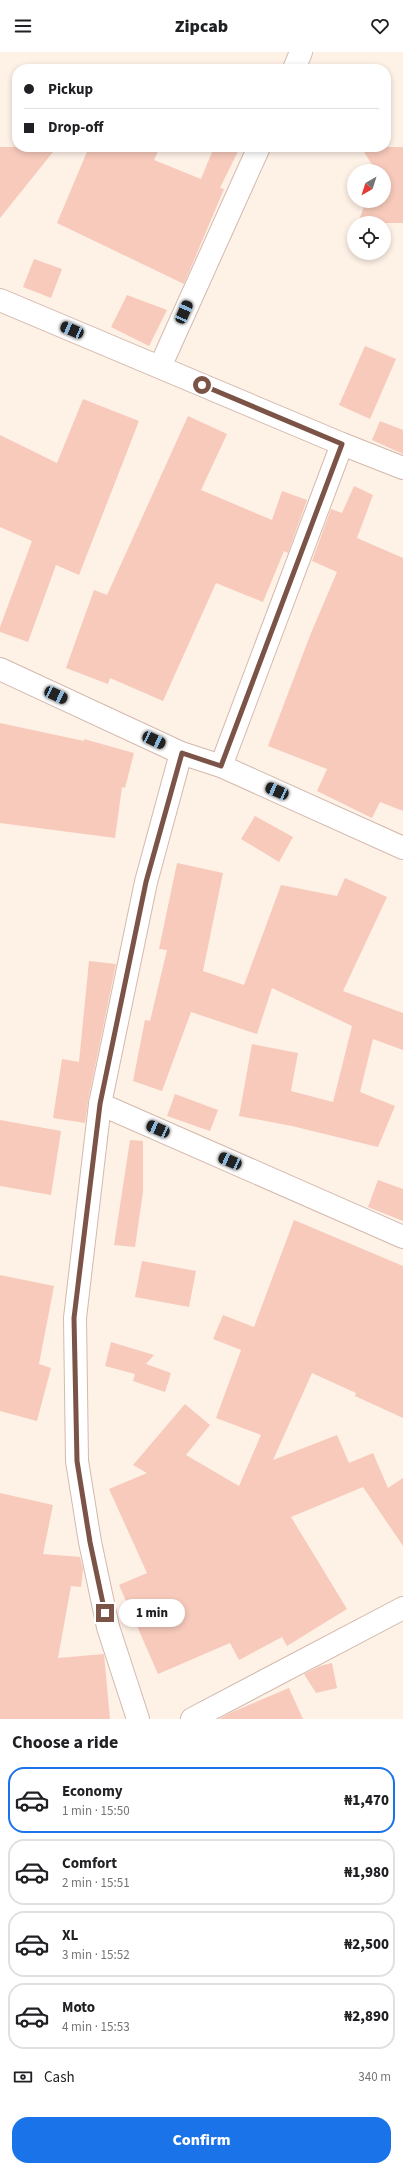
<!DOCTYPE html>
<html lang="en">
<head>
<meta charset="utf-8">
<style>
  :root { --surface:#fff; --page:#f2f2f2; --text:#202124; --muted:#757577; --line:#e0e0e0; --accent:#1a73e8 }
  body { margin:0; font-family:"Source Sans 3",sans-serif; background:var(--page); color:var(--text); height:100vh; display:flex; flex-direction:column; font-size:15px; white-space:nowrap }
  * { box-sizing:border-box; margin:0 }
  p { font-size:13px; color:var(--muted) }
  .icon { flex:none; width:22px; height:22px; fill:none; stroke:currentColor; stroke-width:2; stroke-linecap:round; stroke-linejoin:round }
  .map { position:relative; height:1667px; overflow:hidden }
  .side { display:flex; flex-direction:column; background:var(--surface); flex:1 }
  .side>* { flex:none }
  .hud { position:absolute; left:12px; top:12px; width:379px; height:88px; border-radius:16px; box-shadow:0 2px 6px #0003; display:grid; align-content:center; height:88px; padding:0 12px; background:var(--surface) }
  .needle { width:26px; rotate:219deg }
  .controls { position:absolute; left:347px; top:112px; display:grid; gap:8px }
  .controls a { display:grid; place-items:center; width:44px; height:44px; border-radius:50%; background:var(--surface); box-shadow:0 2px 6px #0003; font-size:20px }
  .end { position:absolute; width:18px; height:18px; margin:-9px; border:5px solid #7b5347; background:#fff; box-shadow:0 0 0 2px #fff }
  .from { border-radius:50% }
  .bubble { position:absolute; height:28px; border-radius:14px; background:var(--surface); box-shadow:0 2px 6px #0003; font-size:13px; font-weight:800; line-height:28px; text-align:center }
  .car { position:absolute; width:12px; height:24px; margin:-12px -6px; border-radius:5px; box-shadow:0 0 3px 1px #0007; background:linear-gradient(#222 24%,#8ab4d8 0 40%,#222 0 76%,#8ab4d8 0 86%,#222 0) }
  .hud b { display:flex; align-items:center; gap:14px; height:38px; font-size:15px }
  .hud b+b { border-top:1px solid var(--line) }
  .hud i { width:10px; height:10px; background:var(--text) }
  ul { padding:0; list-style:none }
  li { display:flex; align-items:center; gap:12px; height:66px; margin:0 8px 6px; padding:0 4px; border:2px solid var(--line); border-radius:16px }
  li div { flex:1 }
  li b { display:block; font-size:15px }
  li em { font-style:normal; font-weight:800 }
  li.current { border-color:var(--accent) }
  li>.icon { width:36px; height:36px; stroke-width:1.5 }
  h2 { padding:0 12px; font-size:18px; line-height:48px }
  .pay { display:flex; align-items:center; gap:10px; height:44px; padding:0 12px; font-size:15px }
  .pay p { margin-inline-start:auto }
  .button { display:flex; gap:8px; margin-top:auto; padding:8px 12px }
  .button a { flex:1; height:46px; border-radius:16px; background:var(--accent); color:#fff; font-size:16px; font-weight:800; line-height:46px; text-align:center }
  header { display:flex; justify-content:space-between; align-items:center; height:52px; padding:0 12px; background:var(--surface); font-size:18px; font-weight:800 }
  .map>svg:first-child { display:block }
  .building { fill:#f7cabb }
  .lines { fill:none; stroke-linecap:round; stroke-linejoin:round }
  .minor-casing { stroke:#d4b9ad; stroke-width:24 }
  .minor { stroke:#fff; stroke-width:22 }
  .route { stroke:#7b5347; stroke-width:5 }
</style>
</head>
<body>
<header><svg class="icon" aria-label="menu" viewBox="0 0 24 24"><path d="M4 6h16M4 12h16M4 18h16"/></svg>Zipcab<svg class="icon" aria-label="heart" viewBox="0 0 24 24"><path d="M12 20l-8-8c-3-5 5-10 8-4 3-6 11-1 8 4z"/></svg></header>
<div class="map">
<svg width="403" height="1667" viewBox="0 0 403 1667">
  <rect width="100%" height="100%" fill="#fef1e6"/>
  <g class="building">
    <path d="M0 95H57L0 166Z"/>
    <path d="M89 95H160L154 108 201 127 214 95H240L220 136 224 137 184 232 57 171Z"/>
    <path d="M361 95H403V171H358L366 149H384V119H376Z"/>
    <path d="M34 207 62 217 51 246 23 235Z"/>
    <path d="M127 243 167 258 149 294 111 275Z"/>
    <path d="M365 294 396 307 370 367 339 353Z"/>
    <path d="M83 347 139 369 79 523 56 513 28 590 0 580V575L32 489 0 475V383L57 411Z"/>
    <path d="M188 364 227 382 201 438 272 468 282 439 307 448 288 501 284 499 263 550 216 531 163 649 110 626 108 632 66 616 94 538 107 543Z"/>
    <path d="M380 369 403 378V402L372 388Z"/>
    <path d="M354 434 373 443 357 486 403 506V759L380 750 372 766 317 739 327 717 268 694 311 581 337 520 312 509 331 457 342 461Z"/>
    <path d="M0 671 84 689V687L134 701 125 736 122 735 115 786 0 771Z"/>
    <path d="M255 764 293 785 279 810 241 787Z"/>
    <path d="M177 811 223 821 203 919 244 933 281 833 337 844 345 826 387 845 343 939 403 961V998L373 987 360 1040 395 1054 378 1095 292 1074 239 1064 252 992 298 1001 291 1039 333 1050 352 974 272 936 257 982 191 960 162 1039 133 1029 145 968 150 969 167 898 159 897Z"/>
    <path d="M89 909 116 912 88 1049 85 1071 53 1066 62 1007 79 1010Z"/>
    <path d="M175 1042 218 1058 210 1079 167 1064Z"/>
    <path d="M0 1068 61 1079 51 1143 0 1134Z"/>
    <path d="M130 1088 143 1089V1140L135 1195 114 1193Z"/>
    <path d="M378 1128 403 1137V1169L368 1155Z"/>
    <path d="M294 1168 403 1214V1366L355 1344 356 1341 312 1321 273 1408 337 1383 349 1411 373 1401 388 1436 403 1426V1494L363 1435 291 1465 347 1557 287 1594 282 1585 239 1608 230 1591 158 1622 119 1533 147 1521 109 1437 147 1421 133 1413 185 1352 210 1373 186 1403 239 1434 261 1383 216 1366 241 1298 213 1287 223 1263 254 1275Z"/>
    <path d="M142 1209 196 1219 189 1255 135 1245Z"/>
    <path d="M0 1223 54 1234 39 1312 51 1316 37 1369 0 1359Z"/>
    <path d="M111 1290 154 1303 146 1312 171 1321 165 1340 133 1329 135 1322 105 1314Z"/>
    <path d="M0 1441 53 1453 43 1502 80 1505 83 1517 81 1535 71 1534 58 1606 104 1602 110 1667H0Z"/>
    <path d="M332 1611 337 1636 316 1641 304 1622 320 1614Z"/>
    <path d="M289 1636 303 1667H219L232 1660Z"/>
  </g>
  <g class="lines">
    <defs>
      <g id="minor">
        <path d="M294 17 301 0"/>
        <path d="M0 248 342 392 403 416"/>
        <path d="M160 315 259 95"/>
        <path d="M0 617 181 701 221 714 403 796"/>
        <path d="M221 714 342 392"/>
        <path d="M100 1052 403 1185"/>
        <path d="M138 1667 108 1575 90 1490 77 1409 75 1266 100 1052 146 830 181 701"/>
        <path d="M192 1667 403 1556"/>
      </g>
    </defs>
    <use href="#minor" class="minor-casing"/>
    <use href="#minor" class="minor"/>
  </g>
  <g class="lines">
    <path class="route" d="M105 1561 90 1490 77 1409 74 1266 100 1052 146 830 182 701 221 714 342 392 202 333"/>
  </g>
</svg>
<div class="controls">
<a><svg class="needle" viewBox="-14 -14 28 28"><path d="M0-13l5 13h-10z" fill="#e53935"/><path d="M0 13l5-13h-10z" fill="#757577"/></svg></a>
<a><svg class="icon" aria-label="locate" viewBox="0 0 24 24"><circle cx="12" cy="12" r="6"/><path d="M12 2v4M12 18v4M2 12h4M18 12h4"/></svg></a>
</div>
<i class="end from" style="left:202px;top:333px"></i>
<i class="end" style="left:105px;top:1561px"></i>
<div class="bubble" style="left:119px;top:1547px;width:66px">1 min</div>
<i class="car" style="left:184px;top:260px;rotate:24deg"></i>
<i class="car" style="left:72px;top:278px;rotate:293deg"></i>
<i class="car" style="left:56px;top:643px;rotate:115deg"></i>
<i class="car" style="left:154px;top:688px;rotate:115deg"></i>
<i class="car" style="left:277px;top:739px;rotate:294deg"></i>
<i class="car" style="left:158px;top:1077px;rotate:294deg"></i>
<i class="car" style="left:230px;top:1109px;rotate:294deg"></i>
<div class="hud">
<b><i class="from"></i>Pickup</b>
<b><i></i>Drop-off</b>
</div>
</div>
<section class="side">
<h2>Choose a ride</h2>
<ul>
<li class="current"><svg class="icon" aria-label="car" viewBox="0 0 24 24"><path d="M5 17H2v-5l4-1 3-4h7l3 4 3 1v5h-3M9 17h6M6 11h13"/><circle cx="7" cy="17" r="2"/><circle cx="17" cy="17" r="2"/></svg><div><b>Economy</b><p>1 min · 15:50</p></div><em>₦1,470</em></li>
<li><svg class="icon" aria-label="car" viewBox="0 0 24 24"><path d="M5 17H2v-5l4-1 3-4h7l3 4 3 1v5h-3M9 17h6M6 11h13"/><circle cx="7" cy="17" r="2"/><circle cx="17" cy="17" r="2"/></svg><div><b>Comfort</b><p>2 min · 15:51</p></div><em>₦1,980</em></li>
<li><svg class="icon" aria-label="car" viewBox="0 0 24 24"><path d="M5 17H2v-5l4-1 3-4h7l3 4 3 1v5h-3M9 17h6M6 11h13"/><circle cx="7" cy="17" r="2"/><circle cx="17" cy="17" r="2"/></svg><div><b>XL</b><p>3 min · 15:52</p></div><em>₦2,500</em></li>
<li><svg class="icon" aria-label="car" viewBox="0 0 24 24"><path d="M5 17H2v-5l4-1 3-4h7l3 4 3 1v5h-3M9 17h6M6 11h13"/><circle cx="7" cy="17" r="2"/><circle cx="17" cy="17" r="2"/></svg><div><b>Moto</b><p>4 min · 15:53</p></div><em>₦2,890</em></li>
</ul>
<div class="pay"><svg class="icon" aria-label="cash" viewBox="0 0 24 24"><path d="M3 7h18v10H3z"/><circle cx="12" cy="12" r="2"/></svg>Cash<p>340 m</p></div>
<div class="button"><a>Confirm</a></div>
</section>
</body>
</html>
